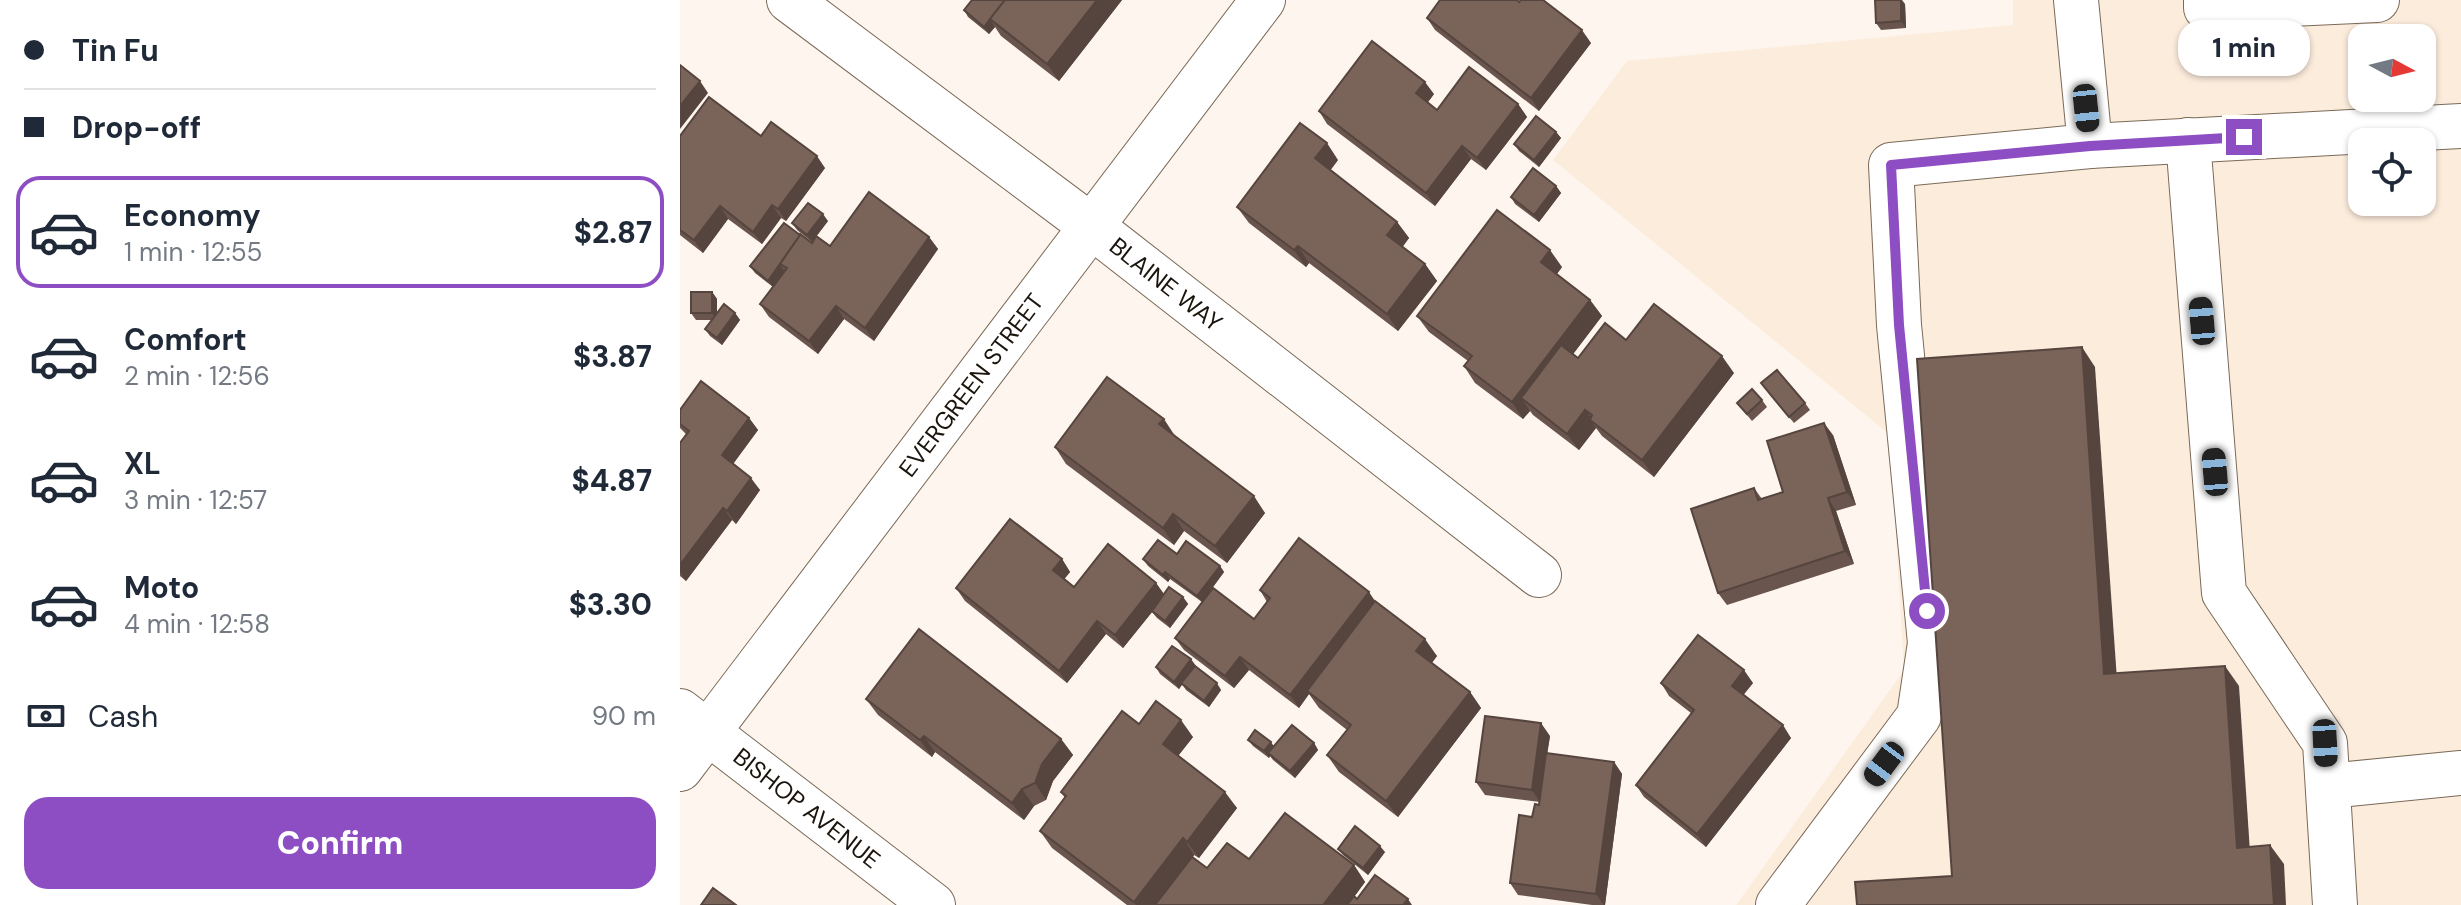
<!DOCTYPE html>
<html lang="en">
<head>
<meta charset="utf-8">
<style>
  :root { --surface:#fff; --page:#f6f6f7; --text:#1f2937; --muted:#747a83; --line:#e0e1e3; --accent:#8e4ec3 }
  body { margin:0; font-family:"DM Sans",sans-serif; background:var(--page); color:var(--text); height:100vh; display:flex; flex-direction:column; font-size:30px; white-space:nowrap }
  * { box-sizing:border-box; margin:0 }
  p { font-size:26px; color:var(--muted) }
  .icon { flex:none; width:44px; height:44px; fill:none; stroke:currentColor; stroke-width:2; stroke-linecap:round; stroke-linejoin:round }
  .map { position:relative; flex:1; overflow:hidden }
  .side { display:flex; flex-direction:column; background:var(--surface); width:680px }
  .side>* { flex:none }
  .banner { display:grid; align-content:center; height:176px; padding:0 24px; background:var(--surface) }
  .needle { width:52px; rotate:97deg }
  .buttons { position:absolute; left:1668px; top:24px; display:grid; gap:16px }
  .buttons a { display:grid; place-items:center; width:88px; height:88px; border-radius:16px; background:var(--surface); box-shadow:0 2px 6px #0004; font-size:40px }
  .end { position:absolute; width:36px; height:36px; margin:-18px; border:10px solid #8e4ec3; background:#fff; box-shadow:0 0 0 4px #fff }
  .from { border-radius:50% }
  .bubble { position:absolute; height:56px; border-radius:24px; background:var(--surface); box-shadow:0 2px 6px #0004; font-size:26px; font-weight:800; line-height:56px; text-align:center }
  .car { position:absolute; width:24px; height:48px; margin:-24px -12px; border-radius:10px; box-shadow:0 0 6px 2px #0007; background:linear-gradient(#222 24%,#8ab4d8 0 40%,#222 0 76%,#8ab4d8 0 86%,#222 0) }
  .banner b { display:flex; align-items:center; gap:28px; height:76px; font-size:30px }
  .banner b+b { border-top:2px solid var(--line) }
  .banner i { width:20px; height:20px; background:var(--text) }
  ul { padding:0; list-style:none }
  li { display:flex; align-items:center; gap:24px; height:112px; margin:0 16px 12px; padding:0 8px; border:4px solid transparent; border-radius:24px }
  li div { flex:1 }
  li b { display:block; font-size:30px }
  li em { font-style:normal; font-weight:800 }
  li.selected { border-color:var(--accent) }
  li>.icon { width:72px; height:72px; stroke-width:1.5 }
  .pay { display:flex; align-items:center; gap:20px; height:88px; padding:0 24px; font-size:30px }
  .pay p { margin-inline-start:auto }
  .primary-button { display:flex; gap:16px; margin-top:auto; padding:16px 24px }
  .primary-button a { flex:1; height:92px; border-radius:24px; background:var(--accent); color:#fff; font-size:32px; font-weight:800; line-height:92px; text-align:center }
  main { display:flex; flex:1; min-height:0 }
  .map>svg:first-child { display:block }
  .built { fill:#fcecdc; fill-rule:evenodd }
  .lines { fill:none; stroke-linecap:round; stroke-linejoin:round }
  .minor-casing { stroke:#7b6a58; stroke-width:46 }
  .minor { stroke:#fff; stroke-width:44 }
  .wall { fill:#69554d }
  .shaded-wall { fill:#55453e }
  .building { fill:#7a6359; stroke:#55453e; stroke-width:2 }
  .route { stroke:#8e4ec3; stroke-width:10 }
  .labels { text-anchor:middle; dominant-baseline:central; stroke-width:6; stroke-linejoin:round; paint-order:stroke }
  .street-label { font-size:24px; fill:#1b140d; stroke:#fff }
</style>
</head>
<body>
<main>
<section class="side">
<div class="banner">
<b><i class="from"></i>Tin Fu</b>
<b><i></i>Drop-off</b>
</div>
<ul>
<li class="selected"><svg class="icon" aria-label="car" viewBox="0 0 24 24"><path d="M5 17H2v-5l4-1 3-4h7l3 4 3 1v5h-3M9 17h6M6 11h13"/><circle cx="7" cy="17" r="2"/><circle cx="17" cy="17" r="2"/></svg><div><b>Economy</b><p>1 min · 12:55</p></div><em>$2.87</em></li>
<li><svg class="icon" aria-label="car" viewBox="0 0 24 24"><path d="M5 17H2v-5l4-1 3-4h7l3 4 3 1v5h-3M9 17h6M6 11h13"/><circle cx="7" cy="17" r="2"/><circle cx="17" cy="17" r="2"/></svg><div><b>Comfort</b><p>2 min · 12:56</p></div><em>$3.87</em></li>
<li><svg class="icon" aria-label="car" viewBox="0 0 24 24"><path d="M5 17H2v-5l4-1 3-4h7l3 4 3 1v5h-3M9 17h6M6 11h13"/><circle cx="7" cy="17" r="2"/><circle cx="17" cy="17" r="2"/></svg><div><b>XL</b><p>3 min · 12:57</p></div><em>$4.87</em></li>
<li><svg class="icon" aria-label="car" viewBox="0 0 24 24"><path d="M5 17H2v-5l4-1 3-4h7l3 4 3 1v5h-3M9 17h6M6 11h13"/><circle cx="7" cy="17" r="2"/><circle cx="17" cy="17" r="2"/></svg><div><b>Moto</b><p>4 min · 12:58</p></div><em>$3.30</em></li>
</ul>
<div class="pay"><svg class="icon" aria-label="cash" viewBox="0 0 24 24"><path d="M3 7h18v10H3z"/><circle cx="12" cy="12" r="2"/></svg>Cash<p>90 m</p></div>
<div class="primary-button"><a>Confirm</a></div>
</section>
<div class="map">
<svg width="1781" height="905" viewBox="0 0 1781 905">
  <rect width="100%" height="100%" fill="#fef6ee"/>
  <path class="built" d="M1333 0H1781V905H1056L1224 670 1210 435 873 160 947 61 1333 25ZM1682 38H1742V98H1682ZM1682 142H1742V202H1682Z"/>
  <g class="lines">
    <defs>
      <g id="minor">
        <path d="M109 0 411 226 859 575"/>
        <path d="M1396 0 1410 146"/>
        <path d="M1526 0V8L1697 0"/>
        <path d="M1508 140 1544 593 1645 743 1655 905"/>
        <path d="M0 711 253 905"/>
        <path d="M0 769 583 0"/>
        <path d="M1648 786 1781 773"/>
        <path d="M1098 905 1239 716 1250 643 1219 325 1211 165 1410 146 1781 126"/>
      </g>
    </defs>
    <use href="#minor" class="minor-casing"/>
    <use href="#minor" class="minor"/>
  </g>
  <g class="wall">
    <path d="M292 0H442L379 81 321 36 315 27 309 34 288 17 284 10Z"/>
    <path d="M1225 4 1226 28 1201 30 1196 23Z"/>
    <path d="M747 18 911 43 859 111 755 30Z"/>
    <path d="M754 94 748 102 757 110 838 104 847 117 806 170 791 159 755 206 647 124 639 111Z"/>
    <path d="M876 132 881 138 859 167 839 151 834 144Z"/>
    <path d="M0 136H81L145 168 106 221 101 218 82 244 48 219 23 253 0 235Z"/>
    <path d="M658 160 650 170 717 222 729 238 722 247 745 264 757 281 718 331 629 263 626 267 569 223 557 207Z"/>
    <path d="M876 186 881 193 859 222 835 204 831 197Z"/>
    <path d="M148 221 132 242 117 230 112 223Z"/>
    <path d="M120 235 132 243 150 246 249 237 258 249 194 341 164 319 138 354 89 317 80 304 93 287 75 273 70 266Z"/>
    <path d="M882 267 877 274 910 300 922 316 893 354 898 358 946 340 1054 373 974 477 922 436 916 428 899 450 853 415 850 411 843 419 795 383 784 366 788 361 749 332 737 316Z"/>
    <path d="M32 292 37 299V314L55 313 60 320 42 345 30 336 25 329 32 320H16L11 313Z"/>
    <path d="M1086 390 1125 403 1130 410 1114 423Z"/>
    <path d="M1082 400 1087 407 1072 421 1057 403Z"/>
    <path d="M0 410 69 418 78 430 53 464 80 490 56 524 52 520 6 581 0 576V443L6 434 0 428Z"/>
    <path d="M1153 435 1176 505 1156 511 1174 564 1047 605 1038 593 1074 488 1082 499 1103 492Z"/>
    <path d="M495 436 585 513 547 563 504 531 494 545 386 464 375 447Z"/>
    <path d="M497 554 540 566 544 572 522 602 490 579 488 582 468 566 463 559Z"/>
    <path d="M382 559 390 572 384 579 394 587 476 583 484 594 503 597 508 604 490 628 477 618 472 612 443 648 426 634 387 683 285 601 276 588Z"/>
    <path d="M580 590 695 601 757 656 752 663 790 692 801 708 718 817 659 772 647 755 667 730 639 708 629 694 619 708 569 670 554 688 504 650 495 638 574 619 587 602Z"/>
    <path d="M476 667H515L541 690 529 707 506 690 502 684 499 689 480 674Z"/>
    <path d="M981 683H1073L1063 695 1111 738 1026 847 964 797 956 785 1011 713 989 696Z"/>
    <path d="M186 699 381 739 393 755 373 781 366 800 354 806 344 820 255 752 252 757 198 715Z"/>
    <path d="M459 724 513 737 498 756 557 808 519 858 514 855 513 857 527 868 569 859 674 865 685 882 674 897 677 899 732 905H447L372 848 360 831 385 798 381 792Z"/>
    <path d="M870 736 867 753 934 762 942 774 925 905H912L838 895 830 883 852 817 859 805 860 802 805 795 796 782Z"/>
    <path d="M568 740 594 746 634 743 638 750 615 778 593 760 590 756 589 758 573 746Z"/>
    <path d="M658 849 705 852 688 875 663 855Z"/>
  </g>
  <g class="shaded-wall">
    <path d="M417 0H442L379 81 367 64Z"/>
    <path d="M1221 0H1222L1225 4 1226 28 1221 21Z"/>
    <path d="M310 20 315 27 309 34 304 27Z"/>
    <path d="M902 30 911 43 859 111 851 98Z"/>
    <path d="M20 81 28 93 0 129V106Z"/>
    <path d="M745 82 754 94 745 106 736 93Z"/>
    <path d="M838 104 847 117 806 170 797 158Z"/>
    <path d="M876 132 881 138 859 167 854 160Z"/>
    <path d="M647 143 658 160 647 175 635 158Z"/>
    <path d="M782 146 791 159 755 206 746 193Z"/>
    <path d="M137 156 145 168 106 221 98 209Z"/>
    <path d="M876 186 881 193 859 222 854 215Z"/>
    <path d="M92 205 101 218 82 244 73 232Z"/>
    <path d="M40 206 48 219 23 253 14 240Z"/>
    <path d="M143 214 148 221 132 242 127 235Z"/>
    <path d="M717 222 729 238 719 252 707 235Z"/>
    <path d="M249 237 258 249 194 341 185 328Z"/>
    <path d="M618 246 629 263 626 267 614 250Z"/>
    <path d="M870 250 882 267 873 279 861 262Z"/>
    <path d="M745 264 757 281 718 331 707 314Z"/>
    <path d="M100 265 105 272 93 287 88 281Z"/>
    <path d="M32 292 37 299V320L32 313Z"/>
    <path d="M910 300 922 316 853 407 841 398 850 411 843 419 832 402Z"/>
    <path d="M156 306 164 319 138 354 129 341Z"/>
    <path d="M55 313 60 320 42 345 37 338Z"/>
    <path d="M1402 347 1415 367 1438 694 1424 674Z"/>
    <path d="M1042 356 1054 373 974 477 962 460Z"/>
    <path d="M905 410 915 423 910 420 916 428 899 450 887 434Z"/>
    <path d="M69 418 78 430 50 468 42 455Z"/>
    <path d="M484 419 495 436 491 441 479 424Z"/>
    <path d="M1144 423 1153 435 1176 505 1167 492Z"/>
    <path d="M71 478 80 490 56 524 47 511Z"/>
    <path d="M574 496 585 513 547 563 535 546Z"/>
    <path d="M1148 498 1156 511 1174 564 1165 551Z"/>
    <path d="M43 508 52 520 6 581 0 572V565Z"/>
    <path d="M493 514 504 531 494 545 483 528Z"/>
    <path d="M382 559 390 572 382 582 373 570Z"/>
    <path d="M540 566 544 572 522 602 517 596Z"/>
    <path d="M485 572 490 579 488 582 483 575Z"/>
    <path d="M476 583 485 596 443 648 435 635Z"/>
    <path d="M689 592 697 604 627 691 629 694 619 708 610 695Z"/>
    <path d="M503 597 508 604 490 628 485 621Z"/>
    <path d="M417 621 426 634 387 683 379 671Z"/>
    <path d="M745 639 757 656 748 667 736 651Z"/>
    <path d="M560 657 569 670 554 688 545 676Z"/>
    <path d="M511 659 516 666 499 689 494 682Z"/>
    <path d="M1545 666 1559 686 1571 867 1557 848Z"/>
    <path d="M1064 670 1073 683 1061 698 1052 686Z"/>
    <path d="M537 683 541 690 529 707 524 701Z"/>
    <path d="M790 692 801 708 718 817 706 801Z"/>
    <path d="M501 720 513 737 494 761 483 744Z"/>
    <path d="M861 723 870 736 860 802 852 790Z"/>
    <path d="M1103 725 1111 738 1026 847 1017 834Z"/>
    <path d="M244 736 255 752 252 757 240 740Z"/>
    <path d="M381 739 393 755 373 781 366 800 355 783 362 764Z"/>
    <path d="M591 742 595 748 588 753 590 756 589 758 584 751Z"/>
    <path d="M634 743 638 750 615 778 610 771Z"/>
    <path d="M934 762 942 774 925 905H924L916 894Z"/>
    <path d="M342 789 354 806 344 820 332 803Z"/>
    <path d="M545 792 557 808 519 858 507 842Z"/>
    <path d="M503 838 514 855 476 905H456L454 902Z"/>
    <path d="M1590 845 1604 864 1606 905H1594Z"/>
    <path d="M700 846 705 852 688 875 683 868Z"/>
    <path d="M674 865 685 882 668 905H643Z"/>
    <path d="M728 899 732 905H723Z"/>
  </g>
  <g class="building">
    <path d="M292 0H325L304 27 284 10Z"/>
    <path d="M325 0H417L367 64 310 19Z"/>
    <path d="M760 0H837L839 2 841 0H863L902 30 851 98 747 18Z"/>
    <path d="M1195 0H1221V21L1196 23Z"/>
    <path d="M692 41 745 82 736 93 757 110 789 67 838 104 797 158 782 146 746 193 639 111Z"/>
    <path d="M0 65 20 81 0 106Z"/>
    <path d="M29 97 81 136 91 122 137 156 98 209 92 205 73 232 40 206 14 240 0 230V136Z"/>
    <path d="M856 116 876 132 854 160 834 144Z"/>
    <path d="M620 123 647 143 635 158 717 222 707 235 745 264 707 314 618 246 614 250 557 207Z"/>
    <path d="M853 168 876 186 854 215 831 197Z"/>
    <path d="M189 192 249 237 185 328 156 306 129 341 80 304 107 268 100 264 120 234 132 243 136 236 150 246Z"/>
    <path d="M128 203 143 214 127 235 112 223Z"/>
    <path d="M817 210 870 250 861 262 910 300 832 402 784 366 792 356 737 316Z"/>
    <path d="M104 223 120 235 88 281 70 266Z"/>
    <rect x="11" y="292" width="21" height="21"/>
    <path d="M44 304 55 313 37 338 25 329Z"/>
    <path d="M974 304 1042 356 962 460 910 420 912 415 905 410 887 434 841 398 881 345 898 358 925 323 946 340Z"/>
    <path d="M1402 347 1424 674 1545 666 1557 848 1590 845 1594 905H1177L1175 882 1272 876 1237 359Z"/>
    <path d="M1097 370 1125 403 1109 417 1081 383Z"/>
    <path d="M427 377 484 419 479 424 574 496 535 546 493 514 483 528 375 447Z"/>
    <path d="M21 381 69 418 42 455 71 478 47 511 43 508 0 565V443L9 431 0 424V410Z"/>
    <path d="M1072 389 1082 400 1067 414 1057 403Z"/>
    <path d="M1144 423 1167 492 1148 498 1165 551 1038 593 1011 509 1074 488 1078 500 1103 492 1087 441Z"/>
    <path d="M330 519 382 559 373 570 394 587 428 544 476 583 435 635 417 621 379 671 276 588Z"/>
    <path d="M619 538 689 592 610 695 560 657 545 676 495 638 533 588 574 619 590 598 580 590Z"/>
    <path d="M478 540 497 554 506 541 540 566 517 596 485 572 483 575 463 559Z"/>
    <path d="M489 587 503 597 485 621 472 611Z"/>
    <path d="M695 601 745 639 736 651 790 692 706 801 647 755 671 725 627 691Z"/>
    <path d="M239 629 381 739 362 764 355 783 342 789 332 803 244 736 240 740 186 699Z"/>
    <path d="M1018 635 1064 670 1052 686 1103 725 1017 834 956 785 1014 710 981 683Z"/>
    <path d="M492 646 511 659 494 682 476 667Z"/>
    <path d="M515 666 537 683 524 701 501 683Z"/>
    <path d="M476 701 501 720 483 744 545 792 507 842 503 838 454 902 360 831 386 796 381 792 442 711 459 724Z"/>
    <path d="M805 716 861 723 852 790 796 782Z"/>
    <path d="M612 725 634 743 610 771 588 753Z"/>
    <path d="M575 730 591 742 584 751 568 740Z"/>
    <path d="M866 753 934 762 916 894 830 883 839 815 852 817 855 804 859 805Z"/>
    <path d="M605 813 674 865 643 905H475L512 857 527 868 547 843 569 859Z"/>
    <path d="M675 826 700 846 683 868 658 849Z"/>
    <path d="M695 875 728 899 723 905H667L674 896 677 899Z"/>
    <path d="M33 888 56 905H21Z"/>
  </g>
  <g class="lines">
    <path class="route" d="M1247 611 1219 325 1211 165 1410 146 1564 137"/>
  </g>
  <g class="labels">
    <g class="street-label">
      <text transform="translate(486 284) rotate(38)">BLAINE WAY</text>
      <text transform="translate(291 385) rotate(-53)">EVERGREEN STREET</text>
      <text transform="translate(127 808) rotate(38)">BISHOP AVENUE</text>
    </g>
  </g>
</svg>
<div class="buttons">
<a><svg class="needle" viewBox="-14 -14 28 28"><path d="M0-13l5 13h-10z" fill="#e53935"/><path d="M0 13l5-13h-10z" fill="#747a83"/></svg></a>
<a><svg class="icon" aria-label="locate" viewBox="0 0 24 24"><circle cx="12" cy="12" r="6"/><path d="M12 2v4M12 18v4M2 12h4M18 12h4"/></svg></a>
</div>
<i class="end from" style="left:1247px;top:611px"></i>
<i class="end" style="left:1564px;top:137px"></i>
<div class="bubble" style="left:1498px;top:20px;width:132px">1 min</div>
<i class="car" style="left:1406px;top:108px;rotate:174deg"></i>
<i class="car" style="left:1522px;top:321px;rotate:355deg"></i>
<i class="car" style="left:1535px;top:472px;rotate:355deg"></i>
<i class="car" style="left:1645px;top:743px;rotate:177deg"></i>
<i class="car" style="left:1204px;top:764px;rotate:217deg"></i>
</div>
</main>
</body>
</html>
